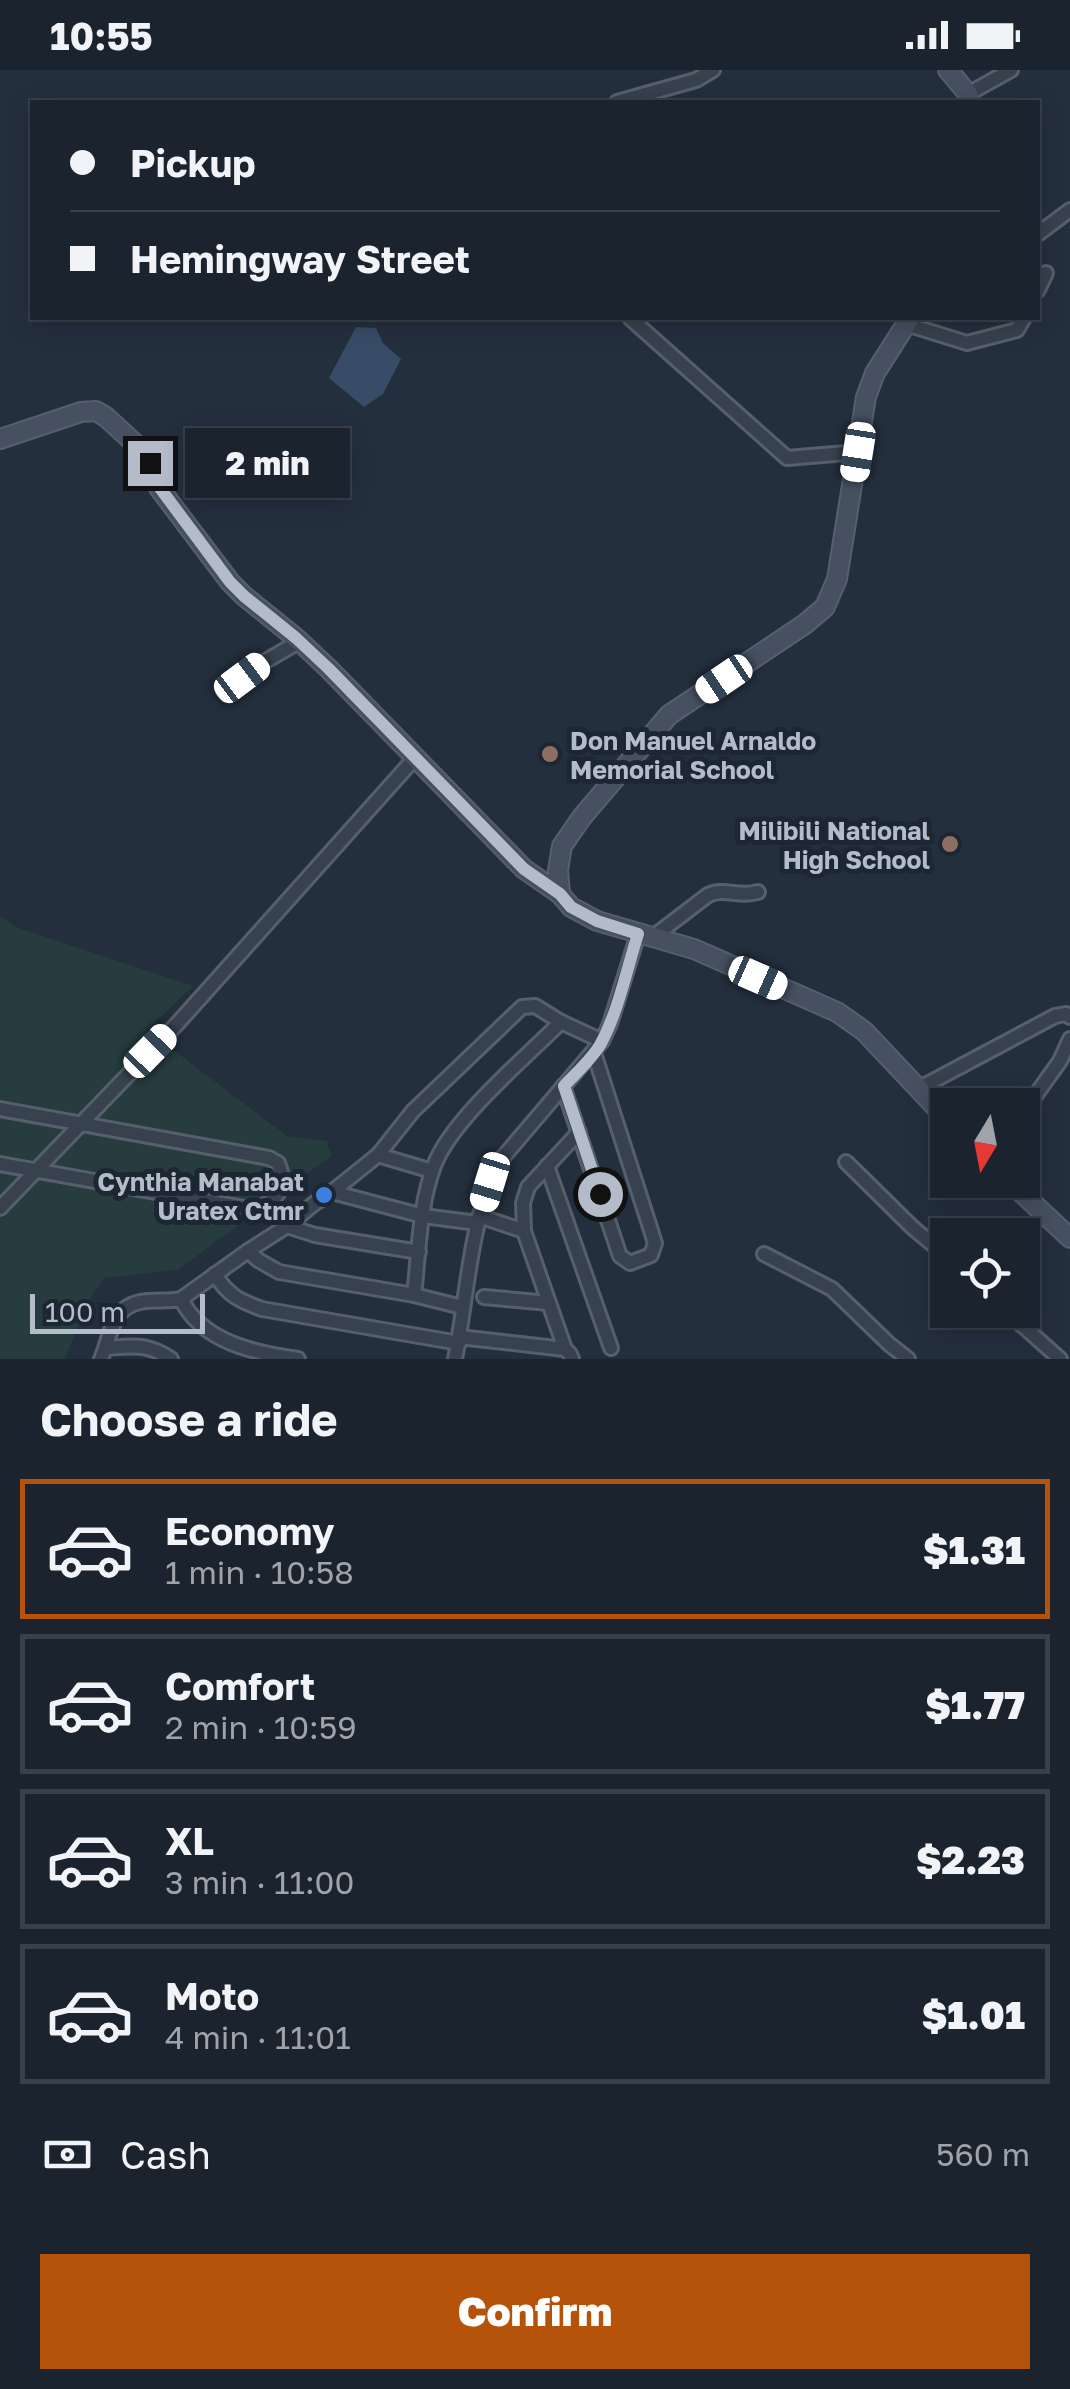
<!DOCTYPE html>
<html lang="en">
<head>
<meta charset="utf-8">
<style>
  :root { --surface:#1b232e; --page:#282f3a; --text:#f1f3f6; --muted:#a0a4aa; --line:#39404a; --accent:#b45309 }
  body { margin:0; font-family:"Golos Text",sans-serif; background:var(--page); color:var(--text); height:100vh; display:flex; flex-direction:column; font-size:38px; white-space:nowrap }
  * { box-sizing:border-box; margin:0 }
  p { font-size:32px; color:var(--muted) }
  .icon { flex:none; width:55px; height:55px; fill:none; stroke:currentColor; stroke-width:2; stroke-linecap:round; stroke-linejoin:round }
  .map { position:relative; height:1289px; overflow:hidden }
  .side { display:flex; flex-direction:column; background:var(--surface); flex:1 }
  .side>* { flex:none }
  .top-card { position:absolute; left:30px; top:30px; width:1010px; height:220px; border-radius:0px; box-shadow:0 5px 25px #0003,0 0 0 2px var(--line); display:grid; align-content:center; height:220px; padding:0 40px; background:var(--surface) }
  .needle { width:65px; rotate:190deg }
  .controls { position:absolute; left:930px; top:1018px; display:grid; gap:20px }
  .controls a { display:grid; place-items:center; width:110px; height:110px; border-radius:0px; background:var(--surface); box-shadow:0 5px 25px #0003,0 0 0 2px var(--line); font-size:50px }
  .scale { position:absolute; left:30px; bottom:25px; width:175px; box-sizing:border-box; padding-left:10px; border:5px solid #b4bcc9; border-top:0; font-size:28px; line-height:35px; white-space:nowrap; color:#b4bcc9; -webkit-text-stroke:8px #1d2633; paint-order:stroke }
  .end { position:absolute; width:45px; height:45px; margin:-22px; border:12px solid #b4bcc9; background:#111; box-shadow:0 0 0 5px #111 }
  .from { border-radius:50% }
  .bubble { position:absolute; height:70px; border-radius:0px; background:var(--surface); box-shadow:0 5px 25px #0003,0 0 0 2px var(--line); font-size:32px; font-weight:800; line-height:70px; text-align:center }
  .car { position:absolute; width:30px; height:60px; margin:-30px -15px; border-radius:12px; box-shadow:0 0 8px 2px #0007; background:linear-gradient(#fff 24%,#345 0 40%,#fff 0 76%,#345 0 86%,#fff 0) }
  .top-card b { display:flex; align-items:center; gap:35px; height:95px; font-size:38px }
  .top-card b+b { border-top:2px solid var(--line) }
  .top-card i { width:25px; height:25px; background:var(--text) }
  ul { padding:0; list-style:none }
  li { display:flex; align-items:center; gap:30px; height:140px; margin:0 20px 15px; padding:0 20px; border:5px solid var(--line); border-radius:0px }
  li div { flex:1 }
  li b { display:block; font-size:38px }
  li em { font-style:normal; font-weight:800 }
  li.active { border-color:var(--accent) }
  li>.icon { width:90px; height:90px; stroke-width:1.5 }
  h2 { padding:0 40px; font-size:45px; line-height:120px }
  .pay { display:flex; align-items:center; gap:25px; height:110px; padding:0 40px; font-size:38px }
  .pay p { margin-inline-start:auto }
  .button { display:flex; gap:20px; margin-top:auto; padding:20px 40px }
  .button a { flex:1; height:115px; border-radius:0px; background:var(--accent); color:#fff; font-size:40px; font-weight:800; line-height:115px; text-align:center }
  .status { display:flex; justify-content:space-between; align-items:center; height:70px; padding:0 50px; background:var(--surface); direction:ltr }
  .status svg { height:28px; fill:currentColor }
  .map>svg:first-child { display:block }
  .green { fill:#263c3f }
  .water { fill:#394c67 }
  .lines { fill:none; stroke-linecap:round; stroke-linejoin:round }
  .minor-casing { stroke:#565f6c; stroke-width:18 }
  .secondary-casing { stroke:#565f6c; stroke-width:22 }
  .minor { stroke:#38414e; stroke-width:12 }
  .secondary { stroke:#465061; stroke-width:18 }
  .route { stroke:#b4bcc9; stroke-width:12 }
  .education-dot { fill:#8d6e63; stroke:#1d2633; stroke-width:4 }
  .shop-dot { fill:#3f7fe0; stroke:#1d2633; stroke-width:4 }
  .labels { text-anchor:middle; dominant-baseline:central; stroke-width:10; stroke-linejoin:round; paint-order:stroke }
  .poi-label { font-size:25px; font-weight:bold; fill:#b4bcc9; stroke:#1d2633; text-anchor:end }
</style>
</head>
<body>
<div class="status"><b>10:55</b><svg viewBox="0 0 49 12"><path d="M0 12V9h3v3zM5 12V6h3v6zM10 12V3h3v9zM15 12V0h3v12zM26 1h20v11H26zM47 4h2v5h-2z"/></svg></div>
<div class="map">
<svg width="1070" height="1289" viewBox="0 0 1070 1289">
  <rect width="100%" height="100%" fill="#242f3e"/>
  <path class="green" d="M0 846 16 857 193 916 147 960 287 1066 327 1071 331 1086 178 1200 105 1208 87 1233 65 1289H0Z"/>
  <path class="water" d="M356 257 376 258 383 273 401 289 383 324 364 337 329 308Z"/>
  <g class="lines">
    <defs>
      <g id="minor">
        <path d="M968 24 1011 0"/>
        <path d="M617 32 696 10 713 0"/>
        <path d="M1038 164 1070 140"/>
        <path d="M1038 220 1046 203"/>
        <path d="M631 249 787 388 858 382"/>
        <path d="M906 254 967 273 1017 260 1024 248"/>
        <path d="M224 621 259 595 300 571"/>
        <path d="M653 867 708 825C725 817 739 828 758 822"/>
        <path d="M563 1016 620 1186 630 1193 651 1185 655 1173 594 983"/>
        <path d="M918 1019 1055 946 1066 944 1070 947"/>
        <path d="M0 1039 269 1088 278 1093C288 1117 276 1136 250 1139L0 1094"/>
        <path d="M1022 1044 1060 991 1070 969"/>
        <path d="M378 1085 432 1101"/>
        <path d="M846 1092 913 1158 948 1187"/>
        <path d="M547 1096 611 1278"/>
        <path d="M332 1122 378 1085 413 1041 522 937 535 936 561 952 602 971"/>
        <path d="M0 1138 177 954 415 688"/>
        <path d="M479 1146 524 1161"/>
        <path d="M287 1156 315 1165 419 1182"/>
        <path d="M248 1181 258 1190 279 1202 414 1225 462 1237"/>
        <path d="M764 1184 832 1219 889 1274 908 1289"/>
        <path d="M215 1204C227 1225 240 1231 262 1239L459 1273"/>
        <path d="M414 1225C419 1183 419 1136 434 1096 451 1050 525 988 561 952"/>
        <path d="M484 1227 549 1233"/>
        <path d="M181 1229C202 1272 254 1283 298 1289"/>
        <path d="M1005 1240 1060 1289"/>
        <path d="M459 1267 565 1279 570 1284 572 1289"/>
        <path d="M106 1278C134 1276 147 1273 171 1289"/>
        <path d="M565 1279 524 1161 523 1133 528 1117 579 1062"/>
        <path d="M101 1289C111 1266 111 1238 140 1232 154 1229 167 1232 181 1229L248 1181 287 1156 315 1133 332 1122 423 1146 477 1153"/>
        <path d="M455 1289C468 1222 469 1155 499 1092L602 971 610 954 638 864"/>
      </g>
      <g id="secondary">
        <path d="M948 0 968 24 970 32"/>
        <path d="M0 369 81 342 96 341 106 347 143 381 159 418 230 512 244 526 296 568 329 599 524 799 560 824 571 837 597 851 694 879 837 942 864 961 948 1050"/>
        <path d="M560 824 558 800 562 776 582 747 669 645 805 554 825 537 837 509 866 327 875 303 910 248"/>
        <path d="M1008 1110 1070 1168"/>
      </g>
    </defs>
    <use href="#minor" class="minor-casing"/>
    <use href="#secondary" class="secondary-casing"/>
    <use href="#minor" class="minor"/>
    <use href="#secondary" class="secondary"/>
  </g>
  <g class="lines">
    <path class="route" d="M150 393 152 406 160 418 230 512 244 526 296 568 329 599 524 799 560 824 571 837 597 851 638 864C627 898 618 943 600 975 591 990 576 1003 564 1016L600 1124"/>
  </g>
  <g class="education-dot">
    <circle cx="550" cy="684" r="10"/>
    <circle cx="950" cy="774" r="10"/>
  </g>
  <circle class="shop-dot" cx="324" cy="1125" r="10"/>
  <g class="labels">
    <g class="poi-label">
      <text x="570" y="670" text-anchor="start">Don Manuel Arnaldo<tspan x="570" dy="29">Memorial School</tspan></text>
      <text x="930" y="760">Milibili National<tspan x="930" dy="29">High School</tspan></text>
      <text x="304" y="1111">Cynthia Manabat<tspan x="304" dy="29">Uratex Ctmr</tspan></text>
    </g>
  </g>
</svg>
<div class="controls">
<a><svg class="needle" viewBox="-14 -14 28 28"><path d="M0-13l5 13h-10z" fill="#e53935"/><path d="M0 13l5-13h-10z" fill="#a0a4aa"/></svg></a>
<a><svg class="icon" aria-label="locate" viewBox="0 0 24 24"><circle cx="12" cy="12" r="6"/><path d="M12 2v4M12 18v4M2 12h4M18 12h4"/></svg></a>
</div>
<div class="scale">100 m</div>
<i class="end from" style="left:600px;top:1124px"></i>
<i class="end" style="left:150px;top:393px"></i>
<div class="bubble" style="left:185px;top:358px;width:165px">2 min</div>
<i class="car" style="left:858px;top:382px;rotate:189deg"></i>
<i class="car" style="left:242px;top:608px;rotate:53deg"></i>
<i class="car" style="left:724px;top:609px;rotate:236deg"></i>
<i class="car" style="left:758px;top:908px;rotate:114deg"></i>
<i class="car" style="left:150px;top:981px;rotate:44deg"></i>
<i class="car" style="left:490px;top:1112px;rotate:197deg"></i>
<div class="top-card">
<b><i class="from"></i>Pickup</b>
<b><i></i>Hemingway Street</b>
</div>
</div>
<section class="side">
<h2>Choose a ride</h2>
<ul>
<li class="active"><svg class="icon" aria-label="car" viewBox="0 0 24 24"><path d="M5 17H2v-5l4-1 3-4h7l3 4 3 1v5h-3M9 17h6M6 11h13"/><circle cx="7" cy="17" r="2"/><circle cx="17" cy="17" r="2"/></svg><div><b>Economy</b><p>1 min · 10:58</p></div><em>$1.31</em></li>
<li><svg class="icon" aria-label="car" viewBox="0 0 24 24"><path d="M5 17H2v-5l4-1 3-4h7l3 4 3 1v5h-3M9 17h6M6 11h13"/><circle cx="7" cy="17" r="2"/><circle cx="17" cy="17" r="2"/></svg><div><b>Comfort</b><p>2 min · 10:59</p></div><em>$1.77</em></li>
<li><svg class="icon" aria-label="car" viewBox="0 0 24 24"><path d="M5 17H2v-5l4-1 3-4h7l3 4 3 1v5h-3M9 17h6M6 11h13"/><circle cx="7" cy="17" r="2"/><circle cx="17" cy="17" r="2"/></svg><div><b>XL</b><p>3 min · 11:00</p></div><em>$2.23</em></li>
<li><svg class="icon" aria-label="car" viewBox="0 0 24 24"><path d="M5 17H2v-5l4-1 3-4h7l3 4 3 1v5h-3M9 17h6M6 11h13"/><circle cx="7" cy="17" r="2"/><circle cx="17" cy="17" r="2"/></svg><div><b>Moto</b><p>4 min · 11:01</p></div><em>$1.01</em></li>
</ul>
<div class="pay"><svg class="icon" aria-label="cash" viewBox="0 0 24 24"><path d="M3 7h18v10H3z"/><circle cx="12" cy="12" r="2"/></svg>Cash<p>560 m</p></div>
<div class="button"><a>Confirm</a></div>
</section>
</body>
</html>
